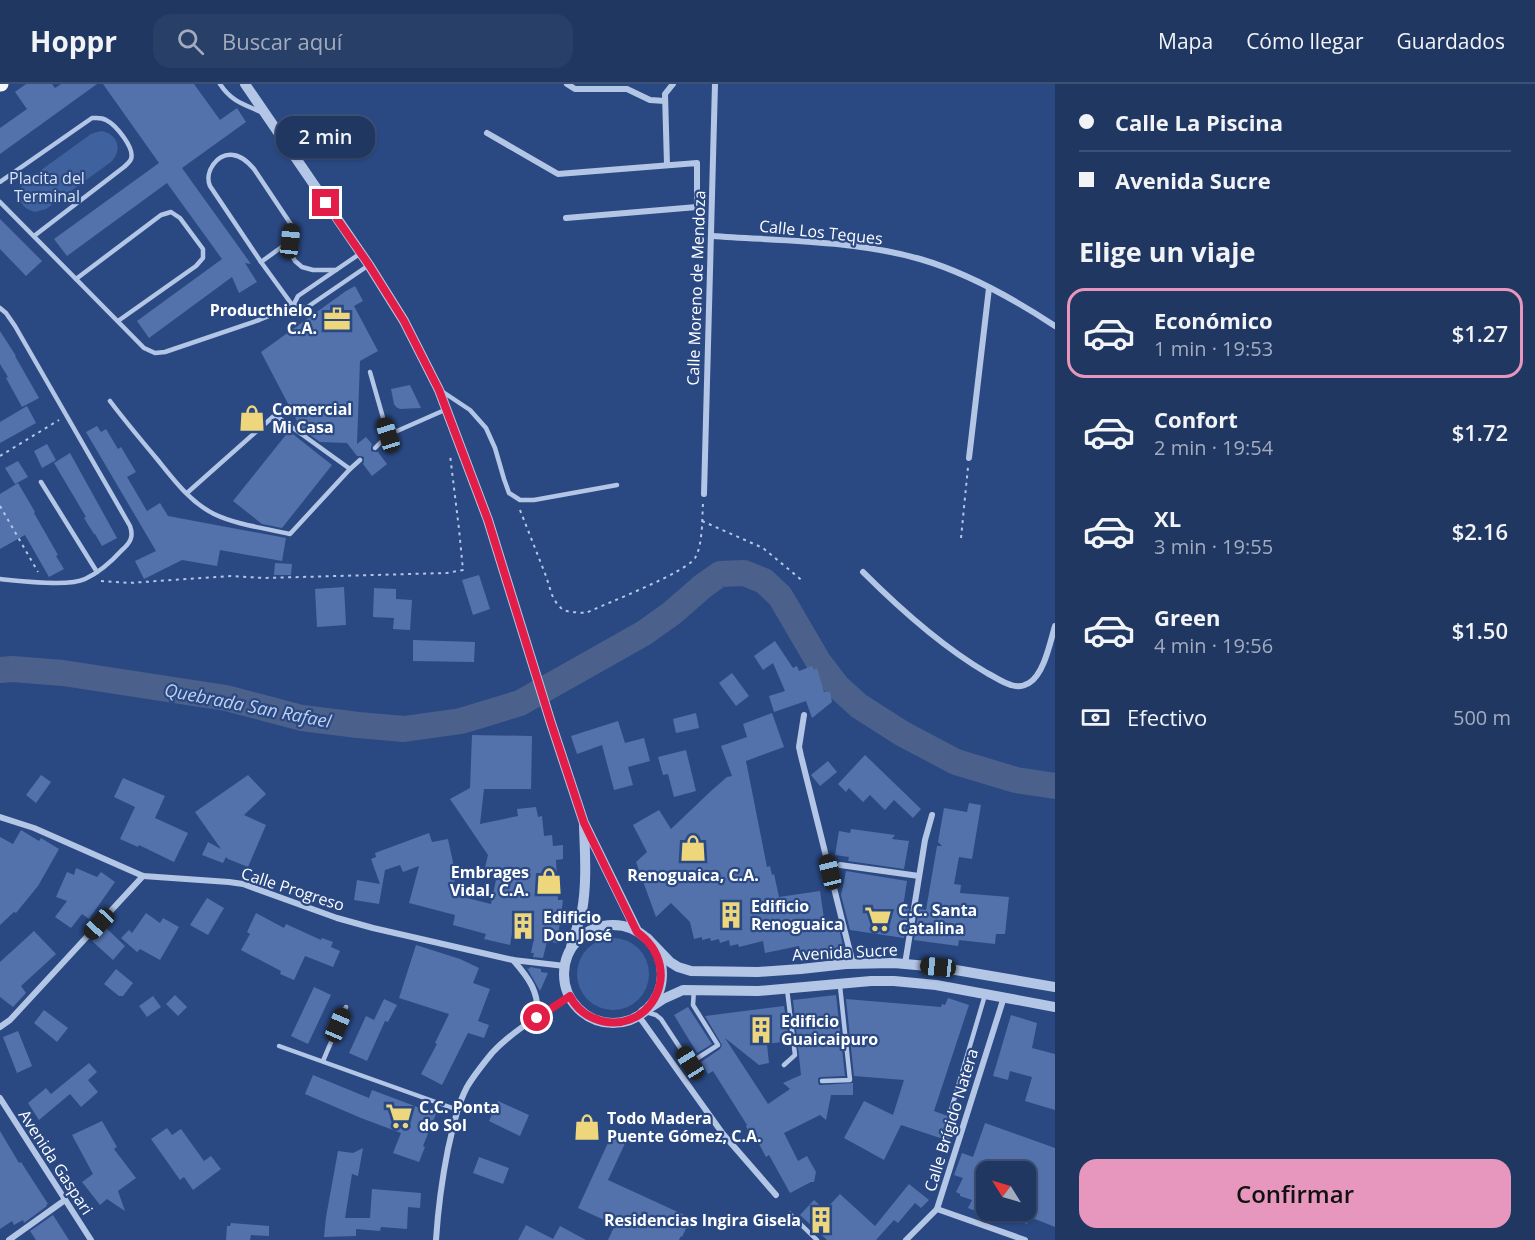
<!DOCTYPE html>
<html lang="es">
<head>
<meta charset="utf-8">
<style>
  :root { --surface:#203762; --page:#283f68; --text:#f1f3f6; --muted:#a2acbe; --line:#3d5177; --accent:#e797bd }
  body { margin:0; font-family:"Open Sans",sans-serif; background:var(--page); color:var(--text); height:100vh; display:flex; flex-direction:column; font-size:22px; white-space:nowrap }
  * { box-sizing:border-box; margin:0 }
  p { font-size:20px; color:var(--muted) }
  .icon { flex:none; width:33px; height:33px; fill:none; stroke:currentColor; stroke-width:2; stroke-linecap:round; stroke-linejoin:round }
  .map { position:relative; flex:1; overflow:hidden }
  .details { display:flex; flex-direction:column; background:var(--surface); width:480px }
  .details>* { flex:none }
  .top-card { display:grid; align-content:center; height:132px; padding:0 24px; background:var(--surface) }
  .needle { width:39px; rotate:307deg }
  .fabs { position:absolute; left:976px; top:1077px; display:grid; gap:12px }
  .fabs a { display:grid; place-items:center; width:60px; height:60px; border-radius:12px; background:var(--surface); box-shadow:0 2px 4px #0004,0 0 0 2px var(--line); font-size:30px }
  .end { position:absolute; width:27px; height:27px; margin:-14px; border:8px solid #e11d48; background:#fff; box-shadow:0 0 0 3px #fff }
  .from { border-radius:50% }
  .bubble { position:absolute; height:42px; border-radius:18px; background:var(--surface); box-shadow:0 2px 4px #0004,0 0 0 2px var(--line); font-size:20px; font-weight:600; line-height:42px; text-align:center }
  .car { position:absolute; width:18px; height:36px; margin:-18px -9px; border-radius:8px; box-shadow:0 0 4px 2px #0007; background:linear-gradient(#222 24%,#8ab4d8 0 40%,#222 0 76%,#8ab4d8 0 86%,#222 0) }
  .top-card b { display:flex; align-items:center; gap:21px; height:57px; font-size:22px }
  .top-card b+b { border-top:2px solid var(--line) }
  .top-card i { width:15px; height:15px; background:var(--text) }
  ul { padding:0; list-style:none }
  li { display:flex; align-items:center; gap:18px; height:90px; margin:0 12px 9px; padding:0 12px; border:3px solid transparent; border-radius:18px }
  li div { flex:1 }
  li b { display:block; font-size:22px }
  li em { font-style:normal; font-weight:600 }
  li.active { border-color:var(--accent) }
  li>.icon { width:54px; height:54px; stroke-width:1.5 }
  h2 { padding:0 24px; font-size:27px; line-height:72px }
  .pay { display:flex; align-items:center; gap:15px; height:66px; padding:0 24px; font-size:22px }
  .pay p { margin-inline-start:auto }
  .cta { display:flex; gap:12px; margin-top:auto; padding:12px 24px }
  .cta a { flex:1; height:69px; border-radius:18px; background:var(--accent); color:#111; font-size:24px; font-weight:600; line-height:69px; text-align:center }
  header { display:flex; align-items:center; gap:36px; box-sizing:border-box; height:84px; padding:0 30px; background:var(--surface); border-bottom:2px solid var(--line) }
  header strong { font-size:28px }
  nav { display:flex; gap:33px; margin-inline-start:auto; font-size:21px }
  .search { width:420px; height:54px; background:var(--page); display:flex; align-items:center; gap:15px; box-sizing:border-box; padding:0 21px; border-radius:18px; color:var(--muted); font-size:22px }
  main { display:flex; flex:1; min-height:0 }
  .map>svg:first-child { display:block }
  .green { fill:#3f629f }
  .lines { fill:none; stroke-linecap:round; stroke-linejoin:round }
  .river { stroke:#4b618b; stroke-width:26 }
  .building { fill:#5372ab }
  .path { stroke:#b4c6e6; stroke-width:2; stroke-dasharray:3 4.5; stroke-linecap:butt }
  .service { stroke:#b4c6e6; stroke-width:4.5 }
  .minor { stroke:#b4c6e6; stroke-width:6 }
  .tertiary { stroke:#b4c6e6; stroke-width:10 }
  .primary { stroke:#f5f7fe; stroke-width:15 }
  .route { stroke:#e11d48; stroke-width:8 }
  .labels { text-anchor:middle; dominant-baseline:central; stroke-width:4.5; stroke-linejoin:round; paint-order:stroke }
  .park-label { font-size:16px; fill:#d7e2f5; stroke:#2a4983 }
  .street-label { font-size:16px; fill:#fff; stroke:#2a4983 }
  .poi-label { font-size:16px; font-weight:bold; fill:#fff; stroke:#2a4983; text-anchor:start }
  .water-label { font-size:18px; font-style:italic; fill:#bfd0ee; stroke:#2a4983 }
</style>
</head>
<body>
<header>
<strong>Hoppr</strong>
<div class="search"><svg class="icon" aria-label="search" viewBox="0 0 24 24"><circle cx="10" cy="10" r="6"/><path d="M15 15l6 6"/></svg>Buscar aquí</div>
<nav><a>Mapa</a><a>Cómo llegar</a><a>Guardados</a></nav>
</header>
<main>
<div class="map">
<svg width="1055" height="1156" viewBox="0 0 1055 1156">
  <rect width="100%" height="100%" fill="#2a4983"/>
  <g class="green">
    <path d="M102 47C119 51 122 67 111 78L46 125 35 128C19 124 14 109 26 97L91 50 97 48Z"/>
    <circle cx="613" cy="890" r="36"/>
  </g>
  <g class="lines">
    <path class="river" d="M0 586 12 585 63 589 226 614 302 634 358 641 404 645 461 637 520 619 644 549 672 529 703 502 720 490 744 489 764 497 780 512 818 577 837 602 859 622 903 650 956 678 1016 696 1055 702"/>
  </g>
  <g class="building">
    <path d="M26 0H52L55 4 61 0H97L0 70V44L27 25 15 8Z"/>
    <path d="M103 0H194L220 36 237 24 246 38 182 84 251 180 245 179 257 198 239 209 232 193 149 254 137 237 222 175 167 99 67 172 54 155 159 79Z"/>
    <path d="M0 135 42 177 26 192 0 165Z"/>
    <path d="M355 202 363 217 354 222 378 267 360 277 357 360 366 353 372 360 371 363V367L374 368H378L387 380 372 392 363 380 364 377V373L361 372H357L347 359 320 358 295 340 297 337 261 268 346 207Z"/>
    <path d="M0 247 16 272H15L39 314 22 323 6 294 8 293 0 280Z"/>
    <path d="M410 301 421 324 400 325 396 323 394 320 391 305Z"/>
    <path d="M27 322 36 339 0 359V338Z"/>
    <path d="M97 342 101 348 106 345 118 365 121 363 136 388 127 393 147 427 160 419 168 432 286 454 282 477 220 466 217 482 182 476 144 495 135 477 156 467 86 348Z"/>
    <path d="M289 347 332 381 282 444 262 440 233 417Z"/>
    <path d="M47 360 56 376 42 384 34 367Z"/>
    <path d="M70 369 117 454 102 462 95 450H94L84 434 86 433 54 379Z"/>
    <path d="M18 377 28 393 15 400 5 384Z"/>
    <path d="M18 399 35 428 34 429 58 471 56 472 64 485 49 493 25 451 0 465V410Z"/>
    <path d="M275 479 292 480 291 491H274Z"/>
    <path d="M479 491 490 525 473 531 462 496Z"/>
    <path d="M344 503 346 541 317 543 315 505Z"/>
    <path d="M374 504 396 505V515L412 516 410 546 393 545 394 534 373 533Z"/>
    <path d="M413 556 475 558 474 578 413 577Z"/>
    <path d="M775 557 793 584 797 582 799 587 812 582 814 586 817 584 824 608H830L832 618 812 634 806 617 774 628 769 612 785 607 773 579 763 586 754 572Z"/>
    <path d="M732 589 749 612 736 622 719 599Z"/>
    <path d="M696 629 699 644 676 649 673 635Z"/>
    <path d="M772 629 784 663 746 677 767 783 770 782 772 791 774 790 779 813 820 807 825 842 838 840 844 866 800 874 799 862 765 869 763 857 739 863 738 860 730 862 729 856 720 859 719 855 711 857 710 854 702 856V853L694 855 690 838 671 819 656 833 636 778 647 768 633 741 659 726 671 745 711 707 727 693 732 692 721 662 747 653 743 640Z"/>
    <path d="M618 637 625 659 644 654 650 677 628 683 633 701 614 706 602 661 577 670 571 652Z"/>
    <path d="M472 651 532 652 531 705H484L480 740 518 732 517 725 536 723 538 733 542 732 544 752 552 751 553 762 563 761V775L556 776 558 816H563L557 859 547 857 543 874 533 873 534 869H531L534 854 512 850 510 861 484 855 486 850 453 841 455 831 409 819 419 782 403 788 400 781 385 786 379 820 354 816 357 796 380 800 371 775 376 773 375 769 429 749 432 758 448 755 454 783 458 784 451 810 491 820 497 791 484 788 488 771 450 715 470 704Z"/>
    <path d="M686 666 696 707 674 713 668 690 663 691 658 673Z"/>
    <path d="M865 671 921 725 913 734 894 716 885 726 870 711 863 718 849 704 846 708 838 700Z"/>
    <path d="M828 677 837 688 820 702 811 691Z"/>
    <path d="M41 691 51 698 36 719 26 711Z"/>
    <path d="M248 691 266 710 244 731 266 741 248 783 228 775 226 773 223 779 202 771 208 758 221 765 195 728Z"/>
    <path d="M123 694 165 712 155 734 188 749 174 778 139 761 138 763 120 755 135 723 114 713Z"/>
    <path d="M969 719 981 721 972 775 959 773 954 800 961 801 960 809 1009 813 1005 850H996L995 860 959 856 958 862 914 856 919 825 926 826 937 762H942L938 758 944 724 967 728Z"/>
    <path d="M851 745 895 751 892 755 909 757 904 785 848 777 849 773 835 771 839 747 850 749Z"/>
    <path d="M21 746 39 757 41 754 59 765 38 802 16 829 14 828 0 841V753L13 760Z"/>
    <path d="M76 784 97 793 101 788 115 798 89 835 82 830 71 844 55 833 67 817 56 813 67 788 74 791Z"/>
    <path d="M846 787 907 797 903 823 909 824 904 854 850 846 841 811Z"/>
    <path d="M207 814 224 824 208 851 190 841Z"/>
    <path d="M146 829 160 839 163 834 179 843 160 876 140 865 137 868 121 854 129 846 132 849Z"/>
    <path d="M256 829 284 844 286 840 321 856 322 854 333 858 331 863 340 867 333 883 305 872 294 896 280 890 281 887 241 866 250 850 247 848Z"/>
    <path d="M105 843 125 862 113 876 92 857Z"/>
    <path d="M34 847 56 870 21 902 26 909 13 923 0 913V878Z"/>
    <path d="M416 861 460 875 479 884 473 899 490 905 478 937 489 941 484 954 468 949 442 1001 421 990 437 960 435 959 449 930 399 914Z"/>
    <path d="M530 883 541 885V888L548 889 540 907 527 884 529 885Z"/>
    <path d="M116 885 133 899 123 912H119L104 900Z"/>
    <path d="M314 903 331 911 308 960 291 952Z"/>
    <path d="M175 911 187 923 178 932 166 920Z"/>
    <path d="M836 911 845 992 821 993 818 994V998L819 1001H822L853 999V1011H831L826 1036 820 1031 784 1049 798 1077 807 1072 816 1088 814 1098H811L790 1109 769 1071 766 1073 757 1056 754 1058 746 1042 747 1041 713 987 708 990 701 978 720 965 722 961 705 932 784 922 789 957 767 960 769 979 759 981 725 954 768 1020 790 1005 783 999 801 991 793 916Z"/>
    <path d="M153 912 161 923 147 933 139 922Z"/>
    <path d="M948 914 969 921 934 1027 956 1035 949 1057 901 1041 884 1076 844 1054 864 1017 893 1031 904 996 854 992 846 915 941 923 942 920 945 921Z"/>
    <path d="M384 915 397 921 388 938 385 937 367 977 349 969 366 932 374 936Z"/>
    <path d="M688 923 712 960 697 969 674 931Z"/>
    <path d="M44 926 68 944 57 958 34 939Z"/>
    <path d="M1011 931 1037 939 1032 964 1055 970V1026L1025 1017 1032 993 1010 987 1008 996 993 992Z"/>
    <path d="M18 947 32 982 17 989 3 953Z"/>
    <path d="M89 979 97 988 88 996 98 1008 81 1023 70 1010 39 1036 28 1019 46 1004 51 1010Z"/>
    <path d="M313 991 369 1014 372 1006 436 1030 423 1062 425 1063 419 1078 393 1069 401 1049 361 1034 305 1010Z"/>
    <path d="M498 1017 529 1031 520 1052 489 1037Z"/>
    <path d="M102 1037 117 1063 114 1065 136 1094 118 1107 125 1127 107 1115 100 1121 82 1098 93 1090 72 1051Z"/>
    <path d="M985 1039 1055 1064V1143L1030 1133 1027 1140 995 1127 1026 1126V1088H987V1122L982 1120 978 1128 968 1124 972 1116 960 1112V1110L956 1108 963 1094 954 1091 962 1069 973 1073Z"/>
    <path d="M167 1044 172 1051 181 1045 204 1077 211 1072 221 1085 193 1106 184 1093 180 1096 151 1055Z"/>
    <path d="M0 1047 19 1079 21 1078 48 1120 46 1121 47 1122 24 1139 23 1136 14 1141 12 1137 0 1145Z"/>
    <path d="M613 1048 627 1055 608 1096 691 1134 682 1153 681 1152 679 1156H608L615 1141 578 1124Z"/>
    <path d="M363 1064 358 1092 352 1090 345 1134H370L372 1105 421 1109 420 1124 408 1123 407 1145 381 1143 380 1147 356 1145V1152L324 1153 326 1133 338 1067 353 1069Z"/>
    <path d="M479 1073 509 1084 503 1100 473 1089Z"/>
    <path d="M909 1100 929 1116 921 1124 915 1119 898 1139 894 1136 876 1156H827L800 1131 814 1116 825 1126 840 1110 875 1142Z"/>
    <path d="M53 1131 69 1156H36L30 1147Z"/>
    <path d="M231 1139 269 1142V1152L251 1151 250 1156H226L227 1142H230Z"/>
    <path d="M526 1141 553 1155 560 1142 586 1156H518Z"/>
  </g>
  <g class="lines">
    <g class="path">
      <path d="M0 372 59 336"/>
      <path d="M0 422 38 488"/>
      <path d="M520 426 546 492 552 511 557 520 563 526 571 528 586 529C607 519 685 489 695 474 703 461 702 434 703 419"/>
      <path d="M702 437 763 464 804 498"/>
      <path d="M961 454 968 383"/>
      <path d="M101 497 129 499 231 492 264 494 447 489 463 486 459 445 450 371"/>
    </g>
    <g class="service">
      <path d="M220 0C231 17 243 20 261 28"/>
      <path d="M0 98 92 34C97 34 101 33 106 36 116 41 135 64 131 75 130 78 126 81 124 83L34 152"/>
      <path d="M0 118 144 264 155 269 165 268 259 236 293 222 306 224 369 181"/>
      <path d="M261 178 290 157"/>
      <path d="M76 195 161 131 171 128 180 134 200 161 203 165V174L196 182 118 237"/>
      <path d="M293 222 261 178 210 102C204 88 217 69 233 71 242 72 248 78 254 85L292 142 290 161V168L295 177 302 183 313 186H336"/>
      <path d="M293 222 298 212 361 169"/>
      <path d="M0 224 6 229 15 242 130 442C134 453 130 459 122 466 112 477 98 489 85 495 69 503 19 497 0 495"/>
      <path d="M370 288 388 351"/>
      <path d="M443 308 470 326 486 344 495 364 504 395 509 409 520 416H534L617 401"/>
      <path d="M110 317C125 337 141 356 157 375 173 395 190 418 214 430 237 441 265 444 290 450L350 385 360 376"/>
      <path d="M375 364 388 351 447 325"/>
      <path d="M41 398 97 488"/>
      <path d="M187 409 275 331 350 385"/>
      <path d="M646 928 656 931 661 935 690 979 718 961 693 921 694 905"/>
      <path d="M279 962 458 1026"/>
      <path d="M323 977 346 923"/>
      <path d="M784 981 795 971 787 905"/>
      <path d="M822 997 850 996 840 902"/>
      <path d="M951 1026 985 911"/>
      <path d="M790 1130 817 1156"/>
    </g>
    <g class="minor">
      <path d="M567 0 575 5H627L650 16 665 17"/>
      <path d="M487 49 558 90 697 79V123L566 134"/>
      <path d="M667 81 665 10 673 0"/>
      <path d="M712 152C781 157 853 156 920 175 968 189 1014 215 1055 242"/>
      <path d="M969 374 989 204"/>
      <path d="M704 410 715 0"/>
      <path d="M863 488C900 525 941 562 987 589 995 593 1003 599 1011 601 1017 603 1024 602 1029 599 1044 590 1050 559 1055 542"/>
      <path d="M804 631 799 663 801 672 853 880"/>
      <path d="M0 733 34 744 143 792 229 798 243 800 337 834 373 844 513 876 565 882"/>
      <path d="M840 781 919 792"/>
      <path d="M513 876C529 894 540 909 537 934"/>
      <path d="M905 880 925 756 932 731"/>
      <path d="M638 931 723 1050 776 1111"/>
      <path d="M0 943 10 936 143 792"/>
      <path d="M0 1014 91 1156"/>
      <path d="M937 1125 1025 1156"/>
      <path d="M9 1156 65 1116"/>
      <path d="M436 1156C438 1125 442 1095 448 1065 453 1044 457 1022 467 1003 474 991 483 980 492 969 512 947 544 929 570 912"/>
      <path d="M906 1156 937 1125 1004 913"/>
    </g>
    <g class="tertiary">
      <path d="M245 0 369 181 404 237 439 306 488 436 551 639 584 739 637 847"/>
      <circle cx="613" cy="890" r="49"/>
      <path d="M647 854 670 878 678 883 691 887 758 888 801 885 846 880 894 879 938 883 1055 903"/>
      <path d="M571 863C574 851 579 839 582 827 587 799 585 770 584 742"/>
      <path d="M643 928 663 915 683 906 758 907 871 897H894L936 901 1055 923"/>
    </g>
    <path class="primary" d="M0 0H1"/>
  </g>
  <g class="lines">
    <path class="route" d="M326 119 369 181 404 237 439 306 488 436 551 639 584 739 637 848C689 886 647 957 593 934 583 930 574 921 570 912L537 934"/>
  </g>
  <defs>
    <symbol id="office-bare" viewBox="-9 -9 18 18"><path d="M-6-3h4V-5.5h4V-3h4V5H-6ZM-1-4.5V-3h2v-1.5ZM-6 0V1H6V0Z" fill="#edd67b" stroke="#2a4983" stroke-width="2.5" paint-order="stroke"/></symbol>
    <symbol id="shop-bare" viewBox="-9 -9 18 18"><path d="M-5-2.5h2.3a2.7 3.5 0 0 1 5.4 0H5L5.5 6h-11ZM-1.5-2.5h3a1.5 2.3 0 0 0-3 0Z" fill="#edd67b" stroke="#2a4983" stroke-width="2.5" paint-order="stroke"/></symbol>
    <symbol id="building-bare" viewBox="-9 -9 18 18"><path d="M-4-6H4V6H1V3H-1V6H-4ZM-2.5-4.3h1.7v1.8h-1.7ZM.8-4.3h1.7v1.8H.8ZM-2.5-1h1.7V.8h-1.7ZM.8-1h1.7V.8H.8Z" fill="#edd67b" stroke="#2a4983" stroke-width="2.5" paint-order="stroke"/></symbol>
    <symbol id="supermarket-bare" viewBox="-9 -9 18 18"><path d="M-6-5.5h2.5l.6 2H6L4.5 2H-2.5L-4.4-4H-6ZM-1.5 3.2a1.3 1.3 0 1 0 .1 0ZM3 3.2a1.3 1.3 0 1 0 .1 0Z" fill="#edd67b" stroke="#2a4983" stroke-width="2.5" paint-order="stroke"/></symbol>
  </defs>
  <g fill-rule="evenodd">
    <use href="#office-bare" x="318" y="216" width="38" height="38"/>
    <use href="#shop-bare" x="233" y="315" width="38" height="38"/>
    <use href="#shop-bare" x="674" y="745" width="38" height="38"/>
    <use href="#shop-bare" x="530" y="778" width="38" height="38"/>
    <use href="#building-bare" x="712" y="812" width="38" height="38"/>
    <use href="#supermarket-bare" x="859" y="816" width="38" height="38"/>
    <use href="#building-bare" x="504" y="823" width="38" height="38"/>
    <use href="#building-bare" x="742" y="927" width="38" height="38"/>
    <use href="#supermarket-bare" x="380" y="1013" width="38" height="38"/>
    <use href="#shop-bare" x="568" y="1024" width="38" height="38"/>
    <use href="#building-bare" x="802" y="1117" width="38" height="38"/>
  </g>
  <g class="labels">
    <g class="park-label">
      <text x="47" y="94">Placita del<tspan x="47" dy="18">Terminal</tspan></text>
    </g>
    <g class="street-label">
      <text transform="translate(821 148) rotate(6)">Calle Los Teques</text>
      <text transform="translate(696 204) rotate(-88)">Calle Moreno de Mendoza</text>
      <text transform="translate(293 805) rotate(18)">Calle Progreso</text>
      <text transform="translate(845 868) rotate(-3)">Avenida Sucre</text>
      <text transform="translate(951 1036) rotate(-73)">Calle Brígido Natera</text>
      <text transform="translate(56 1078) rotate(57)">Avenida Gaspari</text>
    </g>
    <g class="poi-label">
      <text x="317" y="226" text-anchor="end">Producthielo,<tspan x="317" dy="18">C.A.</tspan></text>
      <text x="272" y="325">Comercial<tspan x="272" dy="18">Mi Casa</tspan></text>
      <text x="529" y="788" text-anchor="end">Embrages<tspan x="529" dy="18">Vidal, C.A.</tspan></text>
      <text x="693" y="791" text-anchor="middle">Renoguaica, C.A.</text>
      <text x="751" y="822">Edificio<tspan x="751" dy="18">Renoguaica</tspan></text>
      <text x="898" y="826">C.C. Santa<tspan x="898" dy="18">Catalina</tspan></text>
      <text x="543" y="833">Edificio<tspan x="543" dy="18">Don José</tspan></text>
      <text x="781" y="937">Edificio<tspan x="781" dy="18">Guaicaipuro</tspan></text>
      <text x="419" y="1023">C.C. Ponta<tspan x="419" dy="18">do Sol</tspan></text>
      <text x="607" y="1034">Todo Madera<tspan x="607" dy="18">Puente Gómez, C.A.</tspan></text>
      <text x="801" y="1136" text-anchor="end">Residencias Ingira Gisela</text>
    </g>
    <g class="water-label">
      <text transform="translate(248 621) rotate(11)">Quebrada San Rafael</text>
    </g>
  </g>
</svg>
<div class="fabs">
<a><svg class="needle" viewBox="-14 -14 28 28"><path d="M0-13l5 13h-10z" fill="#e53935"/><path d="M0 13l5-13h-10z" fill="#a2acbe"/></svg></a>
</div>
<i class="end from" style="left:537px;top:934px"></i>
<i class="end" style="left:326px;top:119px"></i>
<div class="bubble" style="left:276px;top:32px;width:99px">2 min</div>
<i class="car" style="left:290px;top:157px;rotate:6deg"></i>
<i class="car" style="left:388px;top:351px;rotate:343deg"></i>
<i class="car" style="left:830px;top:788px;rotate:346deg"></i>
<i class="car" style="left:99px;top:840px;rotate:223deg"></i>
<i class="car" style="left:938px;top:883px;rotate:276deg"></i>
<i class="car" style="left:338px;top:941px;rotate:23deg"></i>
<i class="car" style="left:690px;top:979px;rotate:328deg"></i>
</div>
<section class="details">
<div class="top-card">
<b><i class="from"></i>Calle La Piscina</b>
<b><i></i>Avenida Sucre</b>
</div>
<h2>Elige un viaje</h2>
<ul>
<li class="active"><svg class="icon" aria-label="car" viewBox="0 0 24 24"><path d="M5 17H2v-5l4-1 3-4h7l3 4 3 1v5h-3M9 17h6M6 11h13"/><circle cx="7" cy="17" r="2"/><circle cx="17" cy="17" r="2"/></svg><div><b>Económico</b><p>1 min · 19:53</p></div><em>$1.27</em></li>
<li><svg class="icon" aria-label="car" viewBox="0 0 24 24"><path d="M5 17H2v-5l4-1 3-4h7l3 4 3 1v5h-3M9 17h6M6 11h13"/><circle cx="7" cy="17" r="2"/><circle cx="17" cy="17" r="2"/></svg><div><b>Confort</b><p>2 min · 19:54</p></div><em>$1.72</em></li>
<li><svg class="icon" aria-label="car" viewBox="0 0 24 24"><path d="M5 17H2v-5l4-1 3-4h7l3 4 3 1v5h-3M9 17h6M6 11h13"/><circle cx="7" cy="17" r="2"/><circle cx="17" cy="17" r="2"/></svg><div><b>XL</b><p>3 min · 19:55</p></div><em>$2.16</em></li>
<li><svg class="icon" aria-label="car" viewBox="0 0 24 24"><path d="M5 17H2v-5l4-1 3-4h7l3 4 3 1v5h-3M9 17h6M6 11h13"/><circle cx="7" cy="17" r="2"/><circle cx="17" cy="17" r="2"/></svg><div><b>Green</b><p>4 min · 19:56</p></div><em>$1.50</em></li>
</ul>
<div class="pay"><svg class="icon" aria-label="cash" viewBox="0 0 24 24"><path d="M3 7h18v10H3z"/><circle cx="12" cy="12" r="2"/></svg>Efectivo<p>500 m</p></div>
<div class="cta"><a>Confirmar</a></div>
</section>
</main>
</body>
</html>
